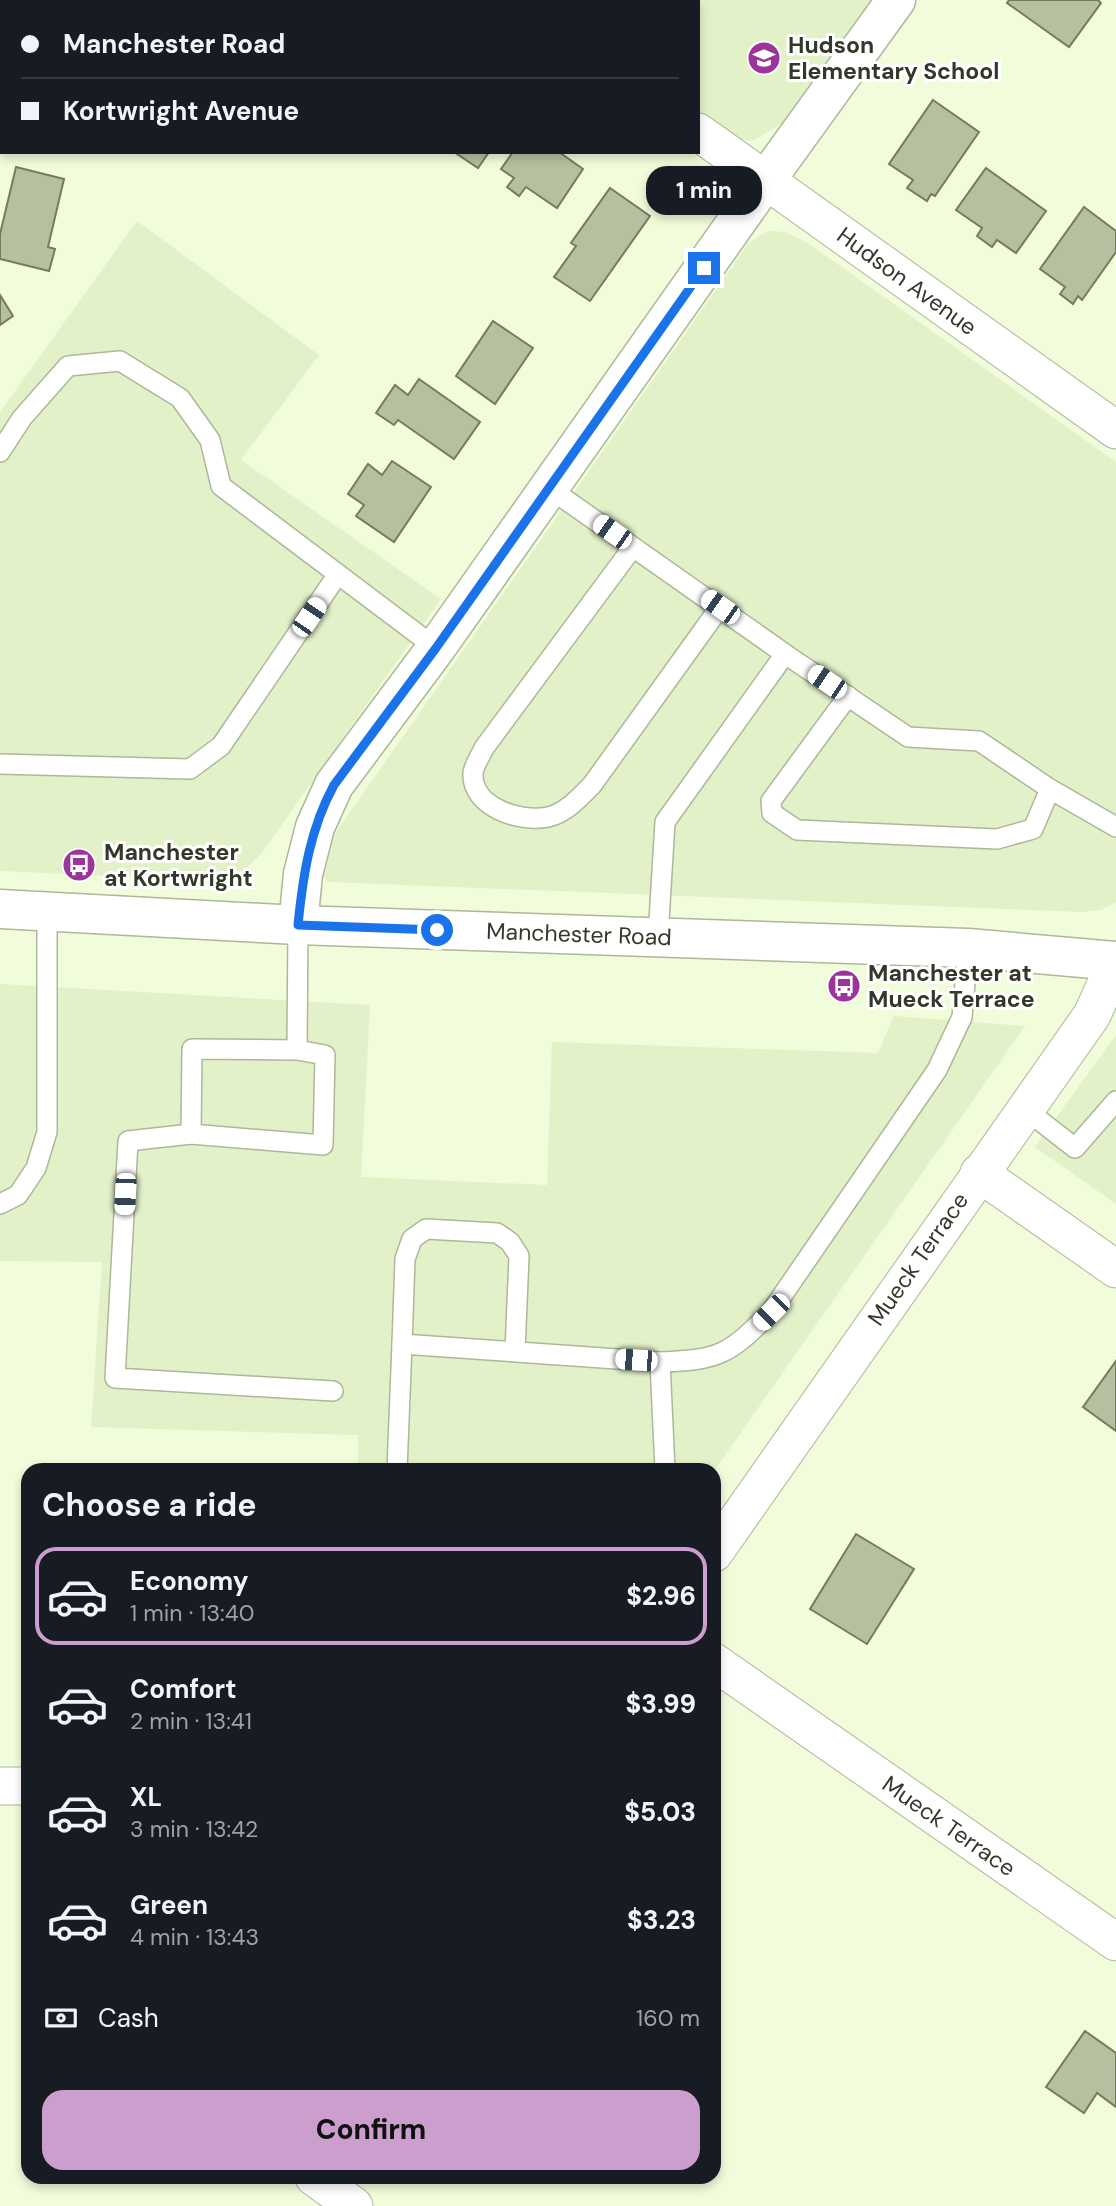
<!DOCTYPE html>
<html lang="en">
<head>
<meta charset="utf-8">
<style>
  :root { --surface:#171b24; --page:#242831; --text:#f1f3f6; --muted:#9ea1a6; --line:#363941; --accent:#cb9ecd }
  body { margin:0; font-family:"DM Sans",sans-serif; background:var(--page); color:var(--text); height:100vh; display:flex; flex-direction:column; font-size:26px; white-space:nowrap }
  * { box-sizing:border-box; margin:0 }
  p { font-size:23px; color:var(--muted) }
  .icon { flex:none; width:38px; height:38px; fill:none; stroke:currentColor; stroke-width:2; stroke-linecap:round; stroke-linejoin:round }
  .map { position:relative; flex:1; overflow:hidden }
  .panel { position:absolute; left:21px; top:1463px; width:700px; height:721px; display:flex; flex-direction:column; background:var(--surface); border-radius:21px; box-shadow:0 4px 10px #0003 }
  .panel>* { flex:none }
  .banner { position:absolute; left:0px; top:0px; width:700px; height:154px; box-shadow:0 4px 10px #0003; display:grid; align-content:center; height:154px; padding:0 21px; background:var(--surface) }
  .end { position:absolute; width:32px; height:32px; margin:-16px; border:9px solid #1a73e8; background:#fff; box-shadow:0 0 0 4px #fff }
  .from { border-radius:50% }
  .bubble { position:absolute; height:49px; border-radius:21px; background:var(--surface); box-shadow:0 4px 10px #0003; font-size:23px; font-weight:800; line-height:49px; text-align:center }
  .car { position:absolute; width:21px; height:42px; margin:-21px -10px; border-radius:9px; box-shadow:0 0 5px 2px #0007; background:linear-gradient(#fff 24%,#345 0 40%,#fff 0 76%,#345 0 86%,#fff 0) }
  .banner b { display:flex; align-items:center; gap:24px; height:66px; font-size:26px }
  .banner b+b { border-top:2px solid var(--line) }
  .banner i { width:18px; height:18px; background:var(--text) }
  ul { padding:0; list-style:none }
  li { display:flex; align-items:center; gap:21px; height:98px; margin:0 14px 10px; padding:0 7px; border:4px solid transparent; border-radius:21px }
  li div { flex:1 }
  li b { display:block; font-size:26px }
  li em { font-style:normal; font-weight:800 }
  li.current { border-color:var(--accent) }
  li>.icon { width:63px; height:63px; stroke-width:1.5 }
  h2 { padding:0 21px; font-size:32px; line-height:84px }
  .pay { display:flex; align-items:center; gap:18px; height:77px; padding:0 21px; font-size:26px }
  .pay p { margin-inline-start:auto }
  .action { display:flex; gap:14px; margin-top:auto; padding:14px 21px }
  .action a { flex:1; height:80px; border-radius:21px; background:var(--accent); color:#111; font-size:28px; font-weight:800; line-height:80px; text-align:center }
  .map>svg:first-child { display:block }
  .built { fill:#e3f1c9 }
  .building { fill:#b4c09f; stroke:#727c5e; stroke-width:2 }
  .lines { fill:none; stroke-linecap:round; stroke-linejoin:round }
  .lane-casing { stroke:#acb897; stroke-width:22 }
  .street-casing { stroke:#acb897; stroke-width:39 }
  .secondary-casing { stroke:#acb897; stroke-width:41 }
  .primary-casing { stroke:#acb897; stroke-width:41 }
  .lane { stroke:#fff; stroke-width:19 }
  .street { stroke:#fff; stroke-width:37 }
  .secondary { stroke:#fff; stroke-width:38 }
  .primary { stroke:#fff; stroke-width:38 }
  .route { stroke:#1a73e8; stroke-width:9 }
  .labels { text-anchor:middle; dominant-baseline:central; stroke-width:6; stroke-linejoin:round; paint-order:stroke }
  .poi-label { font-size:23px; font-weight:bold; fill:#33382a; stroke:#fff; text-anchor:start }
  .street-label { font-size:23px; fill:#33382a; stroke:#fff }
</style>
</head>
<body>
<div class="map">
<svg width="1116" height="2206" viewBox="0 0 1116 2206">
  <rect width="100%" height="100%" fill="#f0fcda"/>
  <g class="built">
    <path d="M539 0H872L783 123 752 141 732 138 698 114V2Z"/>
    <path d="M137 221 319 355 241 460 441 599 261 854 242 872 224 881 0 871V412Z"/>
    <path d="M767 231 786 232 808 243 1116 462V902L1101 910 1081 912 330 882 315 872 320 855 748 244Z"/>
    <path d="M0 984 370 1005 361 1177 547 1185 552 1042 878 1053 894 1016 1025 1026 714 1471 358 1470V1435L91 1427 102 1262 0 1261Z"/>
    <path d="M1116 1035V1204L1035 1147Z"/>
  </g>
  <g class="building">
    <path d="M1009 0H1098L1101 3 1069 47 1007 3Z"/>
    <path d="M2 44V115L0 113Z"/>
    <path d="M933 100 979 132 935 196 931 194 927 201 907 188 913 180 889 164Z"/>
    <path d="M454 152H489L478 168Z"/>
    <path d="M513 152H559L583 169 557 208 526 187 519 196 507 187 514 178 501 169Z"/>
    <path d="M16 167 64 179 48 247 55 249 49 271 0 259V234Z"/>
    <path d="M986 168 1046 211 1016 253 997 240 992 247 977 236 982 228 956 210Z"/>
    <path d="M610 188 650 216 590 301 554 277 576 246 571 243Z"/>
    <path d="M1084 207 1116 231V252L1082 300 1078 296 1073 304 1060 294 1065 287 1040 269Z"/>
    <path d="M0 295 13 316 0 325Z"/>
    <path d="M493 321 533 348 495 404 456 376Z"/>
    <path d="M419 379 480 422 454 459 398 420 394 425 376 413 395 385 408 395Z"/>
    <path d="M392 461 431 487 394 542 356 516 364 505 348 494 368 464 382 475Z"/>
    <path d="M1116 1361V1431L1083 1407Z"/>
    <path d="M856 1534 914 1569 867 1644 810 1609Z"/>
    <path d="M1085 2031 1116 2053V2107L1097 2093 1084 2113 1046 2087Z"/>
  </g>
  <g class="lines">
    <defs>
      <g id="lane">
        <path d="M0 452 22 418 68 366 120 361 180 398 210 440 221 486 436 648"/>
        <path d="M549 488 785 654 665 822 658 937"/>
        <path d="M633 547 484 748C481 755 474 765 473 773 471 807 520 823 548 817 566 813 579 798 592 785L720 607"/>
        <path d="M785 654 908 737 979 741 1050 789 1116 827"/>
        <path d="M848 696 771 801 772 813 797 830 997 839 1033 829 1050 789"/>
        <path d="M0 764 190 769 221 746 338 574"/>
        <path d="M298 925 297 1050 192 1049 191 1134 128 1141 115 1378 333 1391"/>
        <path d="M1025 1109 1075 1148 1116 1101"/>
        <path d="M191 1134 323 1145 325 1055 297 1050"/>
        <path d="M0 1204 18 1195 36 1168 47 1132V910"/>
        <path d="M402 1344 405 1259 412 1239 426 1229 497 1233 510 1242 519 1256 515 1351"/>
        <path d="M660 1362 665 1470"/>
        <path d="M397 1470 402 1344 660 1362C721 1360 729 1354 771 1312L937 1070 962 1017 968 948"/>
      </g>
      <g id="street">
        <path d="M511 0 513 2"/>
        <path d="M698 132 1116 430"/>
        <path d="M979 1173 1116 1269"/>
        <path d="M714 1553 1092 1015 1116 962"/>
        <path d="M714 1662 1116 1942"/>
        <path d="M0 1786H28"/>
        <path d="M314 2177 354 2206"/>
      </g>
      <path id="secondary" d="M298 925 303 874 315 827 334 785 436 648 766 180 896 0"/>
      <path id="primary" d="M0 909 298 925 968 948 1116 961"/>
    </defs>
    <use href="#lane" class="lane-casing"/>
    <use href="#street" class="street-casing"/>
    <use href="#secondary" class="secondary-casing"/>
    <use href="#primary" class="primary-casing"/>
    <use href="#lane" class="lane"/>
    <use href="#street" class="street"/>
    <use href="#secondary" class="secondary"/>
    <use href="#primary" class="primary"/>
  </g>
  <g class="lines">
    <path class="route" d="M437 930 298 925C303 875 310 829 334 785L436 648 704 268"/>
  </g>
  <defs>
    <symbol id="school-disc" viewBox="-11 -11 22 22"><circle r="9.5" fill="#9c359a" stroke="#fff"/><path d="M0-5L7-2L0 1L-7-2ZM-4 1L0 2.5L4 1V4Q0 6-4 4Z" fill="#fff"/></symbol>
    <symbol id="bus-disc" viewBox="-11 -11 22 22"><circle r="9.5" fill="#9c359a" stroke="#fff"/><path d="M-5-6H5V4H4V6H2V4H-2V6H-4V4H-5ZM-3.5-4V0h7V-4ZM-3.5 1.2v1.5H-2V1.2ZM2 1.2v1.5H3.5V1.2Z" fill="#fff"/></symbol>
  </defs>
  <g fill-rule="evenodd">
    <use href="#school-disc" x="745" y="39" width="38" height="38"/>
    <use href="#bus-disc" x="60" y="846" width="38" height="38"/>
    <use href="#bus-disc" x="825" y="967" width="38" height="38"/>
  </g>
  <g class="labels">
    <g class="poi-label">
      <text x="788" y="45">Hudson<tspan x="788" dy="26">Elementary School</tspan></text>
      <text x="104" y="852">Manchester<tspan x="104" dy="26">at Kortwright</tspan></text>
      <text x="868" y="973">Manchester at<tspan x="868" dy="26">Mueck Terrace</tspan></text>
    </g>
    <g class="street-label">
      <text transform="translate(907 281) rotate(36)">Hudson Avenue</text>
      <text transform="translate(579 934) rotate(2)">Manchester Road</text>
      <text transform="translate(918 1259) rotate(-55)">Mueck Terrace</text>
      <text transform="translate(949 1826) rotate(35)">Mueck Terrace</text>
    </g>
  </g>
</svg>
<i class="end from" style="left:437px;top:930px"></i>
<i class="end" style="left:704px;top:268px"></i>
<div class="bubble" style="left:646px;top:166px;width:116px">1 min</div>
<i class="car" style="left:612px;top:532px;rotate:305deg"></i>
<i class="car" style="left:720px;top:607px;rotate:305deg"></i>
<i class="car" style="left:309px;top:617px;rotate:34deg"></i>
<i class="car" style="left:827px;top:682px;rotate:304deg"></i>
<i class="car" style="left:125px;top:1194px;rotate:183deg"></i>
<i class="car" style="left:771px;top:1312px;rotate:225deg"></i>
<i class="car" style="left:636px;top:1360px;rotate:274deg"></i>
<div class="banner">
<b><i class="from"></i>Manchester Road</b>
<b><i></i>Kortwright Avenue</b>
</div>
<section class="panel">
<h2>Choose a ride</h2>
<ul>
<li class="current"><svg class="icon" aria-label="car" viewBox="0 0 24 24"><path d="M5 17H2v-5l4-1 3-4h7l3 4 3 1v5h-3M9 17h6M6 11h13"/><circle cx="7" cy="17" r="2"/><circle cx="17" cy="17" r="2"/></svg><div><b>Economy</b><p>1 min · 13:40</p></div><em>$2.96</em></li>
<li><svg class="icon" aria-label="car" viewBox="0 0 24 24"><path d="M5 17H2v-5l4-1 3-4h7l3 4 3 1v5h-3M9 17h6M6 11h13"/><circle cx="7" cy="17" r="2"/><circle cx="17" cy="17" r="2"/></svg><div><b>Comfort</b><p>2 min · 13:41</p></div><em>$3.99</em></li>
<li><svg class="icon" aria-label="car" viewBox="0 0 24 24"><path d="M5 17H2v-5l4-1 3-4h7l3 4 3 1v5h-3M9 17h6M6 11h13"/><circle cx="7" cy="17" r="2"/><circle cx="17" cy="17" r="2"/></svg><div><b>XL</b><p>3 min · 13:42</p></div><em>$5.03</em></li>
<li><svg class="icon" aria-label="car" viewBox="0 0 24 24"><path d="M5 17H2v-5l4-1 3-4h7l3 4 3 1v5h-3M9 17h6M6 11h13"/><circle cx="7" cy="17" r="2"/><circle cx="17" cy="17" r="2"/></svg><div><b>Green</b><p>4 min · 13:43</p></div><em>$3.23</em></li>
</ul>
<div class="pay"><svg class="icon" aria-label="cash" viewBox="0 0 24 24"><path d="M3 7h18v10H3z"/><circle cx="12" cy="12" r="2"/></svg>Cash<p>160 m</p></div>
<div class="action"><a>Confirm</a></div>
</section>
</div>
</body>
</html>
